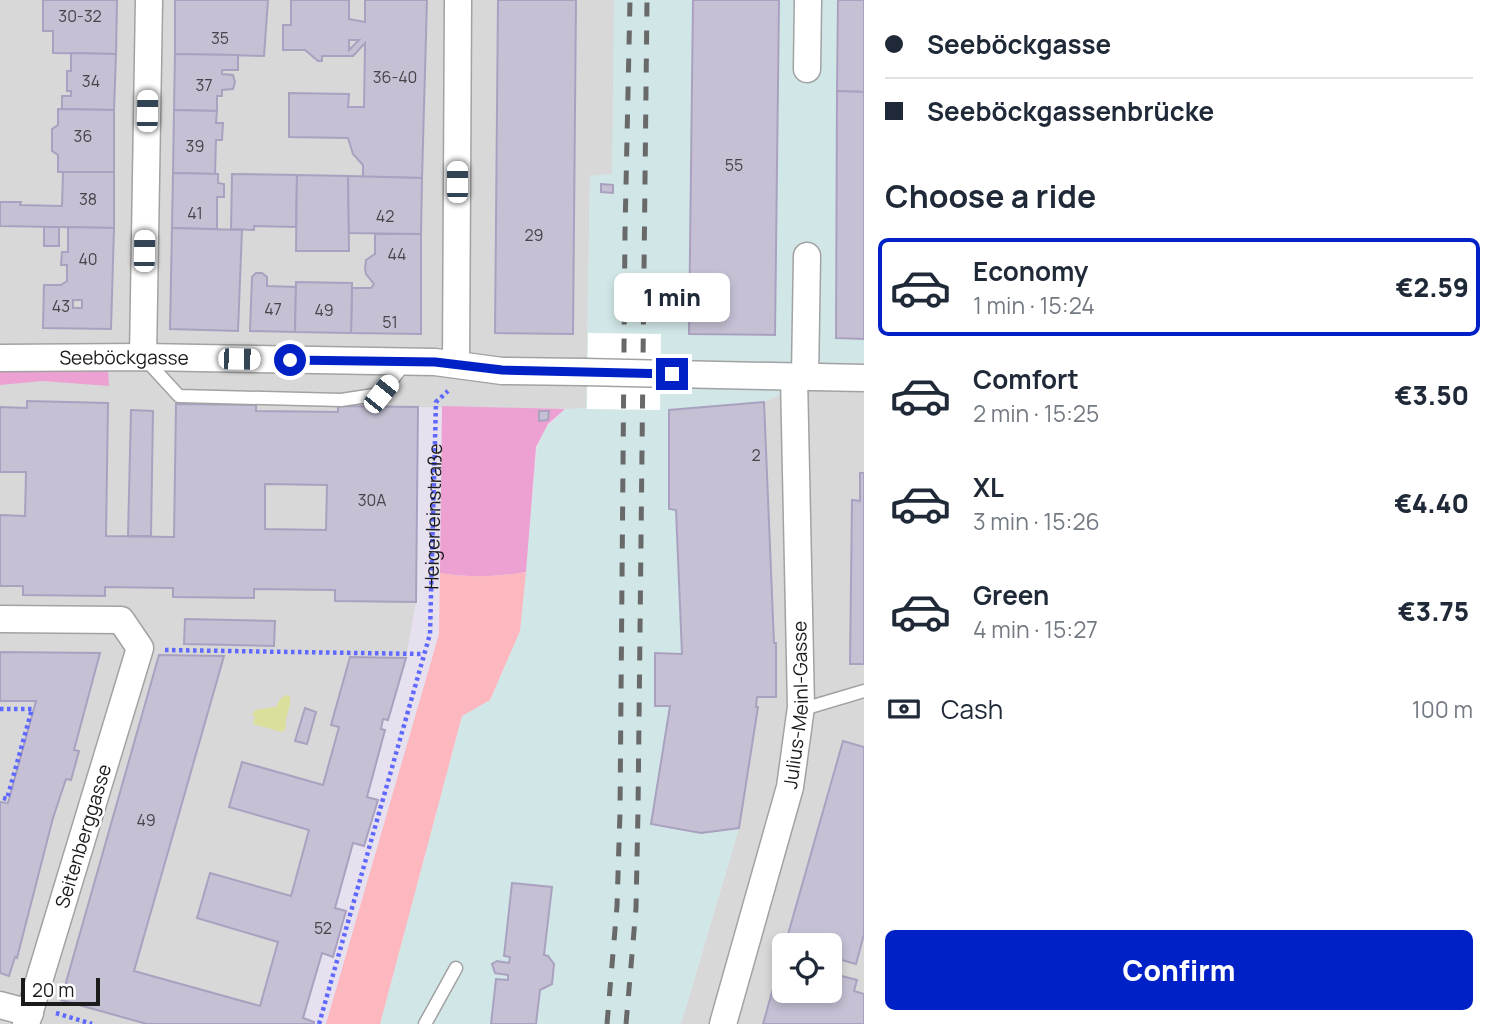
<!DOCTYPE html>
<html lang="en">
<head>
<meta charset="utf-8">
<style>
  :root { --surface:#fff; --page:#f6f6f7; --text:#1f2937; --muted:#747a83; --line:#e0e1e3; --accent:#0021c6 }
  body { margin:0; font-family:Manrope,sans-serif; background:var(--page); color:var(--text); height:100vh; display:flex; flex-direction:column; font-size:26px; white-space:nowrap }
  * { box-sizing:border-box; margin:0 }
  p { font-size:23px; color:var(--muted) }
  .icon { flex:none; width:38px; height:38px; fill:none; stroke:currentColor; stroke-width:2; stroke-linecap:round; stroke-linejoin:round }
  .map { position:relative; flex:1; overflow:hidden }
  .side { display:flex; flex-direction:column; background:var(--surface); width:630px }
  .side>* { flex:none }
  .hud { display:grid; align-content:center; height:154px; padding:0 21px; background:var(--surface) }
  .buttons { position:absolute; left:772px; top:933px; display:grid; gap:14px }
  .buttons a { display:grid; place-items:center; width:70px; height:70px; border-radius:10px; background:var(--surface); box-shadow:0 4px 10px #0003; font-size:35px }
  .scale { position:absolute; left:21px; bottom:18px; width:79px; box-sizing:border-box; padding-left:7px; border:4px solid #1b1b1b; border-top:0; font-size:19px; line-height:24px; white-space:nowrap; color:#1b1b1b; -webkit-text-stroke:5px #fff; paint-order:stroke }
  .end { position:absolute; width:32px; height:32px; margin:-16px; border:9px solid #0021c6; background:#fff; box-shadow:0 0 0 4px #fff }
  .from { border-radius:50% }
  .bubble { position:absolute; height:49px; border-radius:10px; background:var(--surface); box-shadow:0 4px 10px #0003; font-size:23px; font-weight:800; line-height:49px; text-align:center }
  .car { position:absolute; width:21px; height:42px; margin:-21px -10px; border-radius:9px; box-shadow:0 0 5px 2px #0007; background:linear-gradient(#fff 24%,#345 0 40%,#fff 0 76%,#345 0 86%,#fff 0) }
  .hud b { display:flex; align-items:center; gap:24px; height:66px; font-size:26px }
  .hud b+b { border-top:2px solid var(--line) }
  .hud i { width:18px; height:18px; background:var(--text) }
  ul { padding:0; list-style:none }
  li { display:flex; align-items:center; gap:21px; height:98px; margin:0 14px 10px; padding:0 7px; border:4px solid transparent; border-radius:10px }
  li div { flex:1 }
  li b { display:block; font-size:26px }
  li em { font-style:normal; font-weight:800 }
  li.selected { border-color:var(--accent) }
  li>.icon { width:63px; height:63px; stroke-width:1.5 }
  h2 { padding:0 21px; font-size:32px; line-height:84px }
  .pay { display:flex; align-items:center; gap:18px; height:77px; padding:0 21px; font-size:26px }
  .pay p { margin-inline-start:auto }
  .button { display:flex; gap:14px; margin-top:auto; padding:14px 21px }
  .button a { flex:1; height:80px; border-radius:10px; background:var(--accent); color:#fff; font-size:28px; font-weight:800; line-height:80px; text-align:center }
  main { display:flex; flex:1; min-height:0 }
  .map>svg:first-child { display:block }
  .residential { fill:#d8d8d9; fill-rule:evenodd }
  .industrial { fill:#d1e7e7 }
  .grass { fill:#eca1d2 }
  .park { fill:#fcb8be }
  .water { fill:#dbdf9c }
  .pier { fill:#fff }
  .building { fill:#c5c0d4; stroke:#aaa1c0; stroke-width:2; fill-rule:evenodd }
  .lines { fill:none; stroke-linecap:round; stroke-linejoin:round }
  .lane-casing { stroke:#a2a2a2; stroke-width:15 }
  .street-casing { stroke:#a2a2a2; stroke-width:29 }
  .path { stroke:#5f69ff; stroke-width:4.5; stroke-dasharray:3.5 3.5; stroke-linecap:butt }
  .lane { stroke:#fff; stroke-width:12 }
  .street { stroke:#fff; stroke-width:26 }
  .rail { stroke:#696969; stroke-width:5; stroke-dasharray:14 14; stroke-linecap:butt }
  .street-bridge-casing { stroke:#a2a2a2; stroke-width:29; stroke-linecap:butt }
  .street-bridge { stroke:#fff; stroke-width:26 }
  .route { stroke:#0021c6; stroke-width:9 }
  .labels { text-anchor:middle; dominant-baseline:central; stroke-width:5; stroke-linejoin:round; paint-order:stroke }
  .number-label { font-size:16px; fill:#464449 }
  .street-label { font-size:19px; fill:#1b1b1b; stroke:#fff }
</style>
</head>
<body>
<main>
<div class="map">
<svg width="864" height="1024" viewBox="0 0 864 1024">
  <rect width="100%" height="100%" fill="#e7e0ee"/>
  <g class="residential">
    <path d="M0 0H617L612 175 590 176 586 409 418 407 416 602 406 658 388 720H383L381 729 385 730 367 797 378 800 364 846 353 843 335 907 346 911 333 957 322 954 304 1018 314 1022V1024H0Z"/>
    <path d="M840 366H864V1024H681L739 828 758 708 756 707 757 697 776 643H774L764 402ZM784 945H830V990H784Z"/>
  </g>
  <path class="industrial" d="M614 0H864V366H840L764 402 774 642 776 643V697H757L756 707 758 708 739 828 681 1024H380L462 716 490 700 520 631 537 448 545 429 565 409 586 408 590 176 612 174Z"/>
  <g class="grass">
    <path d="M0 369H108L109 386 43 381 0 385Z"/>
    <path d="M442 406 565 409 548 424 536 447 526 572C496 577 470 578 440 573Z"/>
  </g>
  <path class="park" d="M526 572 520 631 490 700 462 716 380 1024H326L439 634 440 573C470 578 496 577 526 572Z"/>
  <path class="water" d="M286 695 290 696C292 707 284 716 286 728L282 732 253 724 255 716 252 715 255 710 276 707 280 699Z"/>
  <path class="pier" d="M588 333 661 334 660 410 587 409Z"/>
  <g class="building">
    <path d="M43 0H117L116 54 53 53V31H43Z"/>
    <path d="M175 0H268L264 56 175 54Z"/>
    <path d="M291 0H349V19L365 22V0H427L422 178 363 177V165L353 154 348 138 289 137V93L349 94 348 107H364L365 43 353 56H322V61H318L305 50H283V25H291ZM349 40H359L349 50Z"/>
    <path d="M498 0H576L573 334 495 333Z"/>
    <path d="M693 0H779L775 335 689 334Z"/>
    <path d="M838 0H864V92L837 91Z"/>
    <path d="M71 53 116 54 114 110 62 109V96H71V91H67V71H71Z"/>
    <path d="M175 54 238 55V70H222V74L233 75 235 82 233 89 222 90V96H217V111L174 110Z"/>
    <path d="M837 91 864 92V339L836 338Z"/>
    <path d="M58 109 114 110V172H58V155L52 151V129L58 125Z"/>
    <path d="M174 110 217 111 216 123H223L222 140H216L215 174 173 173Z"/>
    <path d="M63 172H114V228L0 226V202H21L20 205 62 206Z"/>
    <path d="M173 173 218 174V183L224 184V197H217V229L172 228Z"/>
    <path d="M232 174 297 175 296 227 254 226V230L231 229Z"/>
    <path d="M297 175 348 176 349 251H296Z"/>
    <path d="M348 176 422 178 421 234 349 233Z"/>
    <path d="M601 184 613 185V193L601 192Z"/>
    <rect x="44" y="227" width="15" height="19"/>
    <path d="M68 227 114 228 111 329 43 328 44 285H61L67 281V265H61L62 252H68ZM73 300H82V308H73Z"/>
    <path d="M172 228 242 230 238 331 170 329Z"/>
    <path d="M375 234H421V334L351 333 352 288H371L374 284 366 274 365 268 366 260 375 254Z"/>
    <path d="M256 273H262L267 277V286L296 287 295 332 250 331 252 277Z"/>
    <path d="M296 282 352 283 351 333 295 332Z"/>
    <path d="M27 401 108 403 106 536 174 537 176 404 256 405V411L338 412V406L418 407 416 602 335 601V590L254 589V598L173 597V588L105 587V596L23 595V586H0V515L25 516 26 472H0V407L27 408ZM265 484 327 485 326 530 265 529Z"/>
    <path d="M764 402 774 643H776V697H757L756 707H758L739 828 701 833 651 824 670 706H655V653L682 654 676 510 669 509V410Z"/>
    <path d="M131 410 153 411 151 536H128Z"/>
    <path d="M539 411H549L548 420 539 421Z"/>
    <path d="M860 473H864V664H850L852 500 860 501Z"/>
    <path d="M185 619 275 621 274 646 184 644Z"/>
    <path d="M0 652 100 653 74 750 79 751 71 780 66 779 53 818 17 958 15 957 9 976 0 973V802L8 803 36 701H0Z"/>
    <path d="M159 655 224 656 134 971 260 1006 278 942 197 918 210 873 291 896 309 830 229 807 242 762 323 785 339 727 331 725 350 657 406 658 388 720 383 719 381 729 385 730 367 797 378 800 364 846 353 843 335 908 346 911 333 957 322 953 303 1018 314 1022V1024H147L61 1000Z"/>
    <path d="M305 708 316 712 307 744 295 741Z"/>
    <path d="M843 741 864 747V934L856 964 838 959 834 974 857 980 854 991 864 994V1024H763L784 950V990H830V945H785Z"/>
    <path d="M512 883 552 887 544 955 548 956 554 964 552 984 540 990 536 1024H491L496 979 508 980V975L495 973 492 964 497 961 509 963 510 957 504 956Z"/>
  </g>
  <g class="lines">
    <defs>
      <g id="lane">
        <path d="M145 359 179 396 341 400 381 394 406 362"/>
        <path d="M800 710 864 691"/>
        <path d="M425 1024 456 968"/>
      </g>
      <g id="street">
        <path d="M807 69 808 0"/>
        <path d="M143 357 149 0"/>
        <path id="s2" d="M0 358 143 357 435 362 502 371 584 372"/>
        <path d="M456 364 458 0"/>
        <path d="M672 374 864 378"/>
        <path d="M805 377 807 256"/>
        <path d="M0 619 121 620 140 648 26 1024"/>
        <path d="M0 1005 30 1013"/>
        <path id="s3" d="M723 1024 790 787 801 707 794 377"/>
      </g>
    </defs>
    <use href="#lane" class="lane-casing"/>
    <use href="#street" class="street-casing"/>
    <g class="path">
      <path d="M165 650 423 654"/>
      <path d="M0 709H32L7 799 0 797"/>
      <path d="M56 1013 92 1024"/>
      <path id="s1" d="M319 1024 430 634 436 402 448 391"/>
    </g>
    <use href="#lane" class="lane"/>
    <use href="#street" class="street"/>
    <g class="rail">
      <path d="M607 1024 617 906 620 812 625 232 630 0"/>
      <path d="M626 1024 636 908 638 811 647 0"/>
    </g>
    <defs>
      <path id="street-bridge" d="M584 372 672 374"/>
    </defs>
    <use href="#street-bridge" class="street-bridge-casing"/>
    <use href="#street-bridge" class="street-bridge"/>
  </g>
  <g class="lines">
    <path class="route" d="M290 360 435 362 502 370 672 374"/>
  </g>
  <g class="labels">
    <g class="number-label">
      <text x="80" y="16">30-32</text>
      <text x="220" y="38">35</text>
      <text x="395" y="77">36-40</text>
      <text x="91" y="81">34</text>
      <text x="204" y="85">37</text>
      <text x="83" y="136">36</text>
      <text x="195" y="146">39</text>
      <text x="734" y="165">55</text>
      <text x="88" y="199">38</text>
      <text x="195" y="213">41</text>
      <text x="385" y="216">42</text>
      <text x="534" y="235">29</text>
      <text x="397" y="254">44</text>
      <text x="88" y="259">40</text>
      <text x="61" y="306">43</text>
      <text x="273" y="309">47</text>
      <text x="324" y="310">49</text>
      <text x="390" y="322">51</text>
      <text x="756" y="455">2</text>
      <text x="372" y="500">30A</text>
      <text x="146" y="820">49</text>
      <text x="323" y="928">52</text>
    </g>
    <g class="street-label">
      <text stroke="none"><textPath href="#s2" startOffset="124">Seeböckgasse</textPath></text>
      <text stroke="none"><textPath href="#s1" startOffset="523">Heigerleinstraße</textPath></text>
      <text stroke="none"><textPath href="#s3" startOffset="329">Julius-Meinl-Gasse</textPath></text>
      <text transform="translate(83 836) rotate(-73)">Seitenberggasse</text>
    </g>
  </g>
</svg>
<div class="buttons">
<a><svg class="icon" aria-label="locate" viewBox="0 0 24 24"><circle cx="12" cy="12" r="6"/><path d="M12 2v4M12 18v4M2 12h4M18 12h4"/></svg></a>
</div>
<div class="scale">20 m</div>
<i class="end from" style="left:290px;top:360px"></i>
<i class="end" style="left:672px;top:374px"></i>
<div class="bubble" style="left:614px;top:273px;width:116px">1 min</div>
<i class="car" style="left:147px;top:111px;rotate:1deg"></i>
<i class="car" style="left:457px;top:182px;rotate:0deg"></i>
<i class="car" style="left:144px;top:251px;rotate:1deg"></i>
<i class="car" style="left:239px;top:359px;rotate:91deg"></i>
<i class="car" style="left:381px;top:394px;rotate:39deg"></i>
</div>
<section class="side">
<div class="hud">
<b><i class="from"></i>Seeböckgasse</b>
<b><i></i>Seeböckgassenbrücke</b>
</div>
<h2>Choose a ride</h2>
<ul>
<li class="selected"><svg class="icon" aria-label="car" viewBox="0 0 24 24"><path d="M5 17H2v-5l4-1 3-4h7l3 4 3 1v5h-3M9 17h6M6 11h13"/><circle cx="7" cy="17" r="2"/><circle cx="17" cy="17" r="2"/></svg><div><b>Economy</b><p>1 min · 15:24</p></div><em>€2.59</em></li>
<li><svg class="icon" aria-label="car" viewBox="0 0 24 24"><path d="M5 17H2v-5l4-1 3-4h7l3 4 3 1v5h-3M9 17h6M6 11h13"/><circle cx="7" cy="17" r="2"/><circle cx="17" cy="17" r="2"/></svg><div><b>Comfort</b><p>2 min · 15:25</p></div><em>€3.50</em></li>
<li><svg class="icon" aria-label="car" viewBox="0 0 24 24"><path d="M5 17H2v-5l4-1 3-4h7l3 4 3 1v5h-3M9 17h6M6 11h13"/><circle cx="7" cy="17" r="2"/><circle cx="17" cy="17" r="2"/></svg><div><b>XL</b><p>3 min · 15:26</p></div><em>€4.40</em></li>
<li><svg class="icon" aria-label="car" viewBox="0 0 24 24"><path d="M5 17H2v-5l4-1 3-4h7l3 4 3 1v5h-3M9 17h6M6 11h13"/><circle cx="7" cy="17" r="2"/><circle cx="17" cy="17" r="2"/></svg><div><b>Green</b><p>4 min · 15:27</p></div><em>€3.75</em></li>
</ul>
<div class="pay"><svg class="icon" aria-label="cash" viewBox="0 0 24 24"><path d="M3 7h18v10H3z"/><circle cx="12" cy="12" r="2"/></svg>Cash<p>100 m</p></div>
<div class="button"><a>Confirm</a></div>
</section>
</main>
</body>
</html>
